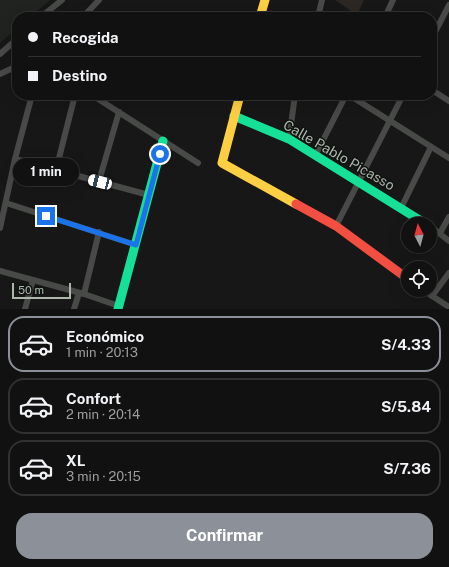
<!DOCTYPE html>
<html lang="es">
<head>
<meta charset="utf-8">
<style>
  :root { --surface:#111; --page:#1e1f1f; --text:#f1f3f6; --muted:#9c9d9f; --line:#303131; --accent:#8c9099 }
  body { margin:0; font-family:"Public Sans",sans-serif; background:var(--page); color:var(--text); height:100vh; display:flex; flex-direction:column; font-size:15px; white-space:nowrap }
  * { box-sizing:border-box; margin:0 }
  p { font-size:13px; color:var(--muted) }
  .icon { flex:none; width:22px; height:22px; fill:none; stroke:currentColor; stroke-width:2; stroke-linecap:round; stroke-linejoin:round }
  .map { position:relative; height:309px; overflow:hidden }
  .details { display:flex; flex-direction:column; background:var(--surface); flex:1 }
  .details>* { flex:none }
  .banner { position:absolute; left:12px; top:12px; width:425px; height:88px; border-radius:16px; box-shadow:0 4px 16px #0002,0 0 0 1px var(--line); display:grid; align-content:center; height:88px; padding:0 16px; background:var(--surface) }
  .needle { width:26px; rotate:354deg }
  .controls { position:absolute; left:401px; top:217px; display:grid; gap:8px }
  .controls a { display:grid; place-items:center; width:36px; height:36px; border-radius:50%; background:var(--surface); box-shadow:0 4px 16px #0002,0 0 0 1px var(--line); font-size:20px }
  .scale { position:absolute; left:12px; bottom:10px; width:59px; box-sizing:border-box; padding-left:4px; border:2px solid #abb7a9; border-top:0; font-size:11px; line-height:14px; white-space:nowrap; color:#abb7a9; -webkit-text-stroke:3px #111312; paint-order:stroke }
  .end { position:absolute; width:18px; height:18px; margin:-9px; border:5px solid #1a73e8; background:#fff; box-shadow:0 0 0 2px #fff }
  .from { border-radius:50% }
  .bubble { position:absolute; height:28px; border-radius:14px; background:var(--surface); box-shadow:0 4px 16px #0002,0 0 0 1px var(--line); font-size:13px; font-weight:700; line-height:28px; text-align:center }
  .car { position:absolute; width:12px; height:24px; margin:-12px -6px; border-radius:5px; box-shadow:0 0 3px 1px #0007; background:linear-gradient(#fff 24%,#345 0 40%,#fff 0 76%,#345 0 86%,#fff 0) }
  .banner b { display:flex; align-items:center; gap:14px; height:38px; font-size:15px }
  .banner b+b { border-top:1px solid var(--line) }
  .banner i { width:10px; height:10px; background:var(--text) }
  ul { padding:7px 0 0; list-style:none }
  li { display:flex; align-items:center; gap:12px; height:56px; margin:0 8px 6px; padding:0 8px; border:2px solid var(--line); border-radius:16px }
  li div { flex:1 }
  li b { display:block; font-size:15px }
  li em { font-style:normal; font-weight:700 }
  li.on { border-color:var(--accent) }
  li>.icon { width:36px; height:36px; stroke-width:1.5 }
  .cta { display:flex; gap:8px; margin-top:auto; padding:8px 16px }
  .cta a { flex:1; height:46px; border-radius:16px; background:var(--accent); color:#fff; font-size:16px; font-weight:700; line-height:46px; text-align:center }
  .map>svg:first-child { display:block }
  .built { fill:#212321 }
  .green { fill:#2d2724 }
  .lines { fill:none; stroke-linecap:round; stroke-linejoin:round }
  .street { stroke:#484a47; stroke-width:6 }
  .fast { stroke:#16e098; stroke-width:9 }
  .slow { stroke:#ffcf43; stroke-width:9 }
  .jam { stroke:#f24e42; stroke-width:9 }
  .route { stroke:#1a73e8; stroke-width:5 }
  .labels { text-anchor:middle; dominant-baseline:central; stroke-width:3; stroke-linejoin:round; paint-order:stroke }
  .street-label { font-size:14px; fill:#abb7a9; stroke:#111312 }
</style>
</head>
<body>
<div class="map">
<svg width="449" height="309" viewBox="0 0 449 309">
  <rect width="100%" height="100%" fill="#171717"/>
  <path class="built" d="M0 0H50L30 17H17V28L0 43Z"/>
  <path class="green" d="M335 0H364L357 15Z"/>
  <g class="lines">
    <g class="street">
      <path d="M41 17 62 0"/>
      <path d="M83 17 99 0"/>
      <path d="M318 17 322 0"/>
      <path d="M385 17 393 0"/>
      <path d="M432 38 449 5"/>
      <path d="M0 54 17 39"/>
      <path d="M0 74 17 66"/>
      <path d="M432 90 449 101"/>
      <path d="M92 95 198 163"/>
      <path d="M349 95 449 158"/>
      <path d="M289 139 295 95"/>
      <path d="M315 156 346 95"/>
      <path d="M15 159 149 195"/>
      <path d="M56 170 75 95"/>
      <path d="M99 181 119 112"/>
      <path d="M6 203 136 245"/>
      <path d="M401 208 431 147"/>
      <path d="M336 226 403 95"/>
      <path d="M430 226 449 241"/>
      <path d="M0 228 15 159 32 95"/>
      <path d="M440 233 449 217"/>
      <path d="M0 271 84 294 119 306"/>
      <path d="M423 290 449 307"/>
      <path d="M84 294 99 232"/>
      <path d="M432 296 449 273"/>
      <path d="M25 309 33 280"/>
      <path d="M74 309 79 293"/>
    </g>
    <g class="fast">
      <path d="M234 116 289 139 426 224"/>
      <path d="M118 309 163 141"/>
    </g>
    <g class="slow">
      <path d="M260 17 265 0"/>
      <path d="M240 95 222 163 296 204"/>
    </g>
    <path class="jam" d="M296 204 336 226 408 279"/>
  </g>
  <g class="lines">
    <path class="route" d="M46 216 136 245 160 154"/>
  </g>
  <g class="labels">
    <g class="street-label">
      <text transform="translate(339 155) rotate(30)">Calle Pablo Picasso</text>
    </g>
  </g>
</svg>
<div class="controls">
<a><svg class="needle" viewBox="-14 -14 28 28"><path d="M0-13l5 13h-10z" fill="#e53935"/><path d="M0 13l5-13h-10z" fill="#9c9d9f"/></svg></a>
<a><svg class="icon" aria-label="locate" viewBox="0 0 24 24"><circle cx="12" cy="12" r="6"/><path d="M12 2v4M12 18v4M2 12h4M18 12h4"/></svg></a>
</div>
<div class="scale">50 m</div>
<i class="end from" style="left:160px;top:154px"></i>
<i class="end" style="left:46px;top:216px"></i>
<div class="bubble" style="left:13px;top:158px;width:66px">1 min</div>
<i class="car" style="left:100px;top:182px;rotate:285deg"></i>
<div class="banner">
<b><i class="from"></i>Recogida</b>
<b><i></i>Destino</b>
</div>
</div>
<section class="details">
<ul>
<li class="on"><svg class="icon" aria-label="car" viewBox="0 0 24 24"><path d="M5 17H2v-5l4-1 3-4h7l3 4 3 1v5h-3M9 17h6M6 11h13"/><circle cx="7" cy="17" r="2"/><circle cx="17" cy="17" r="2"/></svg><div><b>Económico</b><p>1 min · 20:13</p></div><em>S/4.33</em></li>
<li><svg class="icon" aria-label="car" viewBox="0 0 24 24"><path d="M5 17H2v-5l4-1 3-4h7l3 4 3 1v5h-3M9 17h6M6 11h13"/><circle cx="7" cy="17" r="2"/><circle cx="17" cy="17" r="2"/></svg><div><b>Confort</b><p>2 min · 20:14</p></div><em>S/5.84</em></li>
<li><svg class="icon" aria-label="car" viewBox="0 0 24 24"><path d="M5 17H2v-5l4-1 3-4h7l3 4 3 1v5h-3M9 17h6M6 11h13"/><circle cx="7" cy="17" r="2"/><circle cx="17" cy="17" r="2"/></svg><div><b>XL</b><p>3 min · 20:15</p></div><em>S/7.36</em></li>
</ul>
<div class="cta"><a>Confirmar</a></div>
</section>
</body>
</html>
